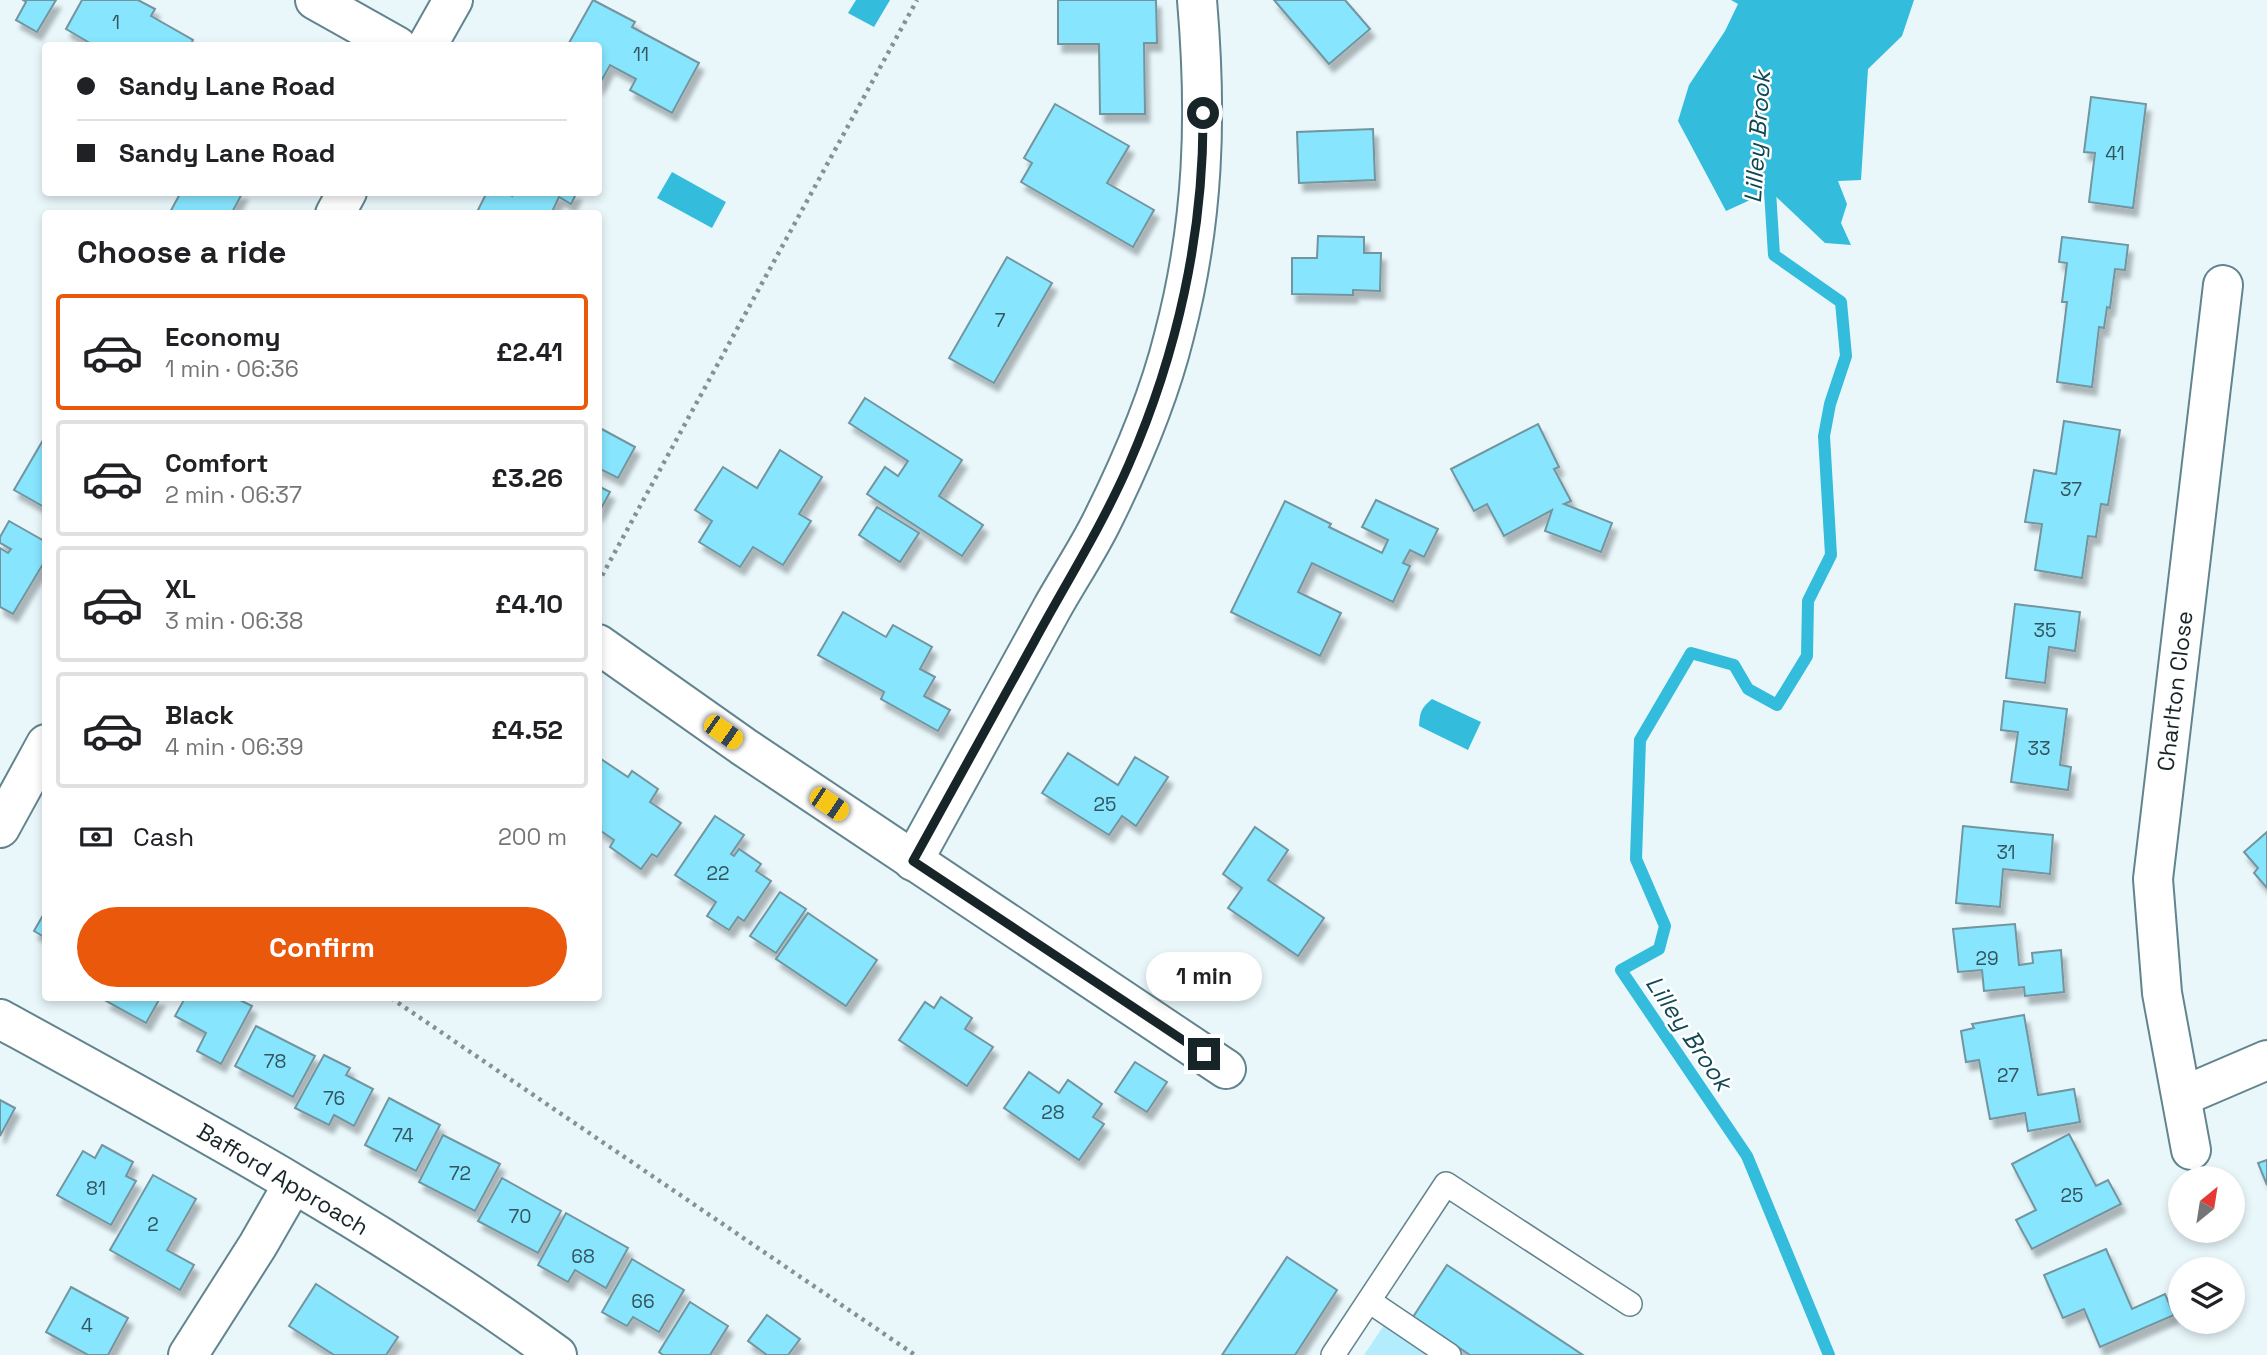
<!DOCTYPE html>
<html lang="en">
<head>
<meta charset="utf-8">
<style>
  :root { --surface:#fff; --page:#f6f6f6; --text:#202124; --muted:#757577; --line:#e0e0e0; --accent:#ea580c }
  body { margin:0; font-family:"Space Grotesk",sans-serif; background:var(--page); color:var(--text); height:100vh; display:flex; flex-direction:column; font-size:26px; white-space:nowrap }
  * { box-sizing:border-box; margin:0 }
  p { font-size:23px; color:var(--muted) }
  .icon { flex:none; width:38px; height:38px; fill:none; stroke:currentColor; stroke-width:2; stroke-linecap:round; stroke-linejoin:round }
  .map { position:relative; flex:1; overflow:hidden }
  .side { position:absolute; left:42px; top:210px; width:560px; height:791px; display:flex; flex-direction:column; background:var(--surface); border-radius:7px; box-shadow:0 4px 10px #0003 }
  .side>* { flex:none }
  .top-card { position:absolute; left:42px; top:42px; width:560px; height:154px; border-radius:7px; box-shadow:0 4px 10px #0003; display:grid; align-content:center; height:154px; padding:0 35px; background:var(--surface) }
  .needle { width:46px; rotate:30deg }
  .controls { position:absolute; left:2168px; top:1166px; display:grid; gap:14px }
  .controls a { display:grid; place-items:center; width:77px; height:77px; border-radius:50%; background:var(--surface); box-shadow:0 4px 10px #0003; font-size:35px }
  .end { position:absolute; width:32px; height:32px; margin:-16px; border:9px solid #172529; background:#fff; box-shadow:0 0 0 4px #fff }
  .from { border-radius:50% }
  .bubble { position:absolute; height:49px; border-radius:24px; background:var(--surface); box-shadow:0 4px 10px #0003; font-size:23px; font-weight:700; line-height:49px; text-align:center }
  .car { position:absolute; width:21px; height:42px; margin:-21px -10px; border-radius:9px; box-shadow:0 0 5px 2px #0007; background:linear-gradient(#f5c518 24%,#345 0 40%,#f5c518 0 76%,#345 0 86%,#f5c518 0) }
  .top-card b { display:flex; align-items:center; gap:24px; height:66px; font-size:26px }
  .top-card b+b { border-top:2px solid var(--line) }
  .top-card i { width:18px; height:18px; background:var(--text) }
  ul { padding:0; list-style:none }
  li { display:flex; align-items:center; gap:21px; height:116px; margin:0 14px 10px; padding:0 21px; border:4px solid var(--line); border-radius:7px }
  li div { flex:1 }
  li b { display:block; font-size:26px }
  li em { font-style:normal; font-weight:700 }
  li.current { border-color:var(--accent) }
  li>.icon { width:63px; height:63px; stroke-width:1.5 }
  h2 { padding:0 35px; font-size:32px; line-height:84px }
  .pay { display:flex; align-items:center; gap:18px; height:77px; padding:0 35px; font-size:26px }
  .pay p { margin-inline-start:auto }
  .cta { display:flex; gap:14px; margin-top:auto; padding:14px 35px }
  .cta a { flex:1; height:80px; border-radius:42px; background:var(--accent); color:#fff; font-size:28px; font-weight:700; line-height:80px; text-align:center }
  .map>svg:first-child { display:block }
  .green { fill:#b3edfd }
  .water { fill:#33bcdb }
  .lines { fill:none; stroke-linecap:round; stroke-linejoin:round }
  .stream { stroke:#33bcdb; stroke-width:12 }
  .building { fill:#87e5fe; stroke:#72959f; stroke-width:2; filter:url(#shadow) }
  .service-casing { stroke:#62848e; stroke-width:26 }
  .minor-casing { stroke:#62848e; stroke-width:42 }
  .tertiary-casing { stroke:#62848e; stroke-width:42 }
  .path { stroke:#849296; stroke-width:4.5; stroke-dasharray:3.5 5; stroke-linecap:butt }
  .service { stroke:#fff; stroke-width:23 }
  .minor { stroke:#fff; stroke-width:38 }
  .tertiary { stroke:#fff; stroke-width:38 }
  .route { stroke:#172529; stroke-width:9 }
  .labels { text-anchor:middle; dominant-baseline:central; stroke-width:5; stroke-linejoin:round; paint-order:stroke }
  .number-label { font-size:19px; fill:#33555e }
  .street-label { font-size:23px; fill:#172529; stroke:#fff }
  .water-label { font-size:24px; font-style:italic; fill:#104956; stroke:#fff }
</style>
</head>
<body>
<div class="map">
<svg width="2267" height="1355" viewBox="0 0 2267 1355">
  <defs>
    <filter id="shadow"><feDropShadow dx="4.5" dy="8" stdDeviation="2" flood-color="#0004"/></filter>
  </defs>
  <rect width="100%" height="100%" fill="#e9f7fb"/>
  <path class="green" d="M1386 1322 1435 1355H1364Z"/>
  <g class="water">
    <path d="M856 0H890L874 27 848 13Z"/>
    <path d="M1731 0H1914L1902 36 1868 69 1861 180 1838 181 1847 204 1841 223 1851 245 1825 243 1770 191 1726 211 1678 121 1689 85 1725 31 1738 4Z"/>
    <path d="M672 172 726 202 712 228 657 198Z"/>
    <path d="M1432 699 1481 722 1468 750 1419 726C1420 712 1421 708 1432 699Z"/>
  </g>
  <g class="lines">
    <path class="stream" d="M1771 177 1770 191 1774 255 1841 302 1846 356 1830 404 1824 436 1831 555 1808 601 1807 656 1777 705 1748 689 1734 665 1691 653 1640 740 1636 859 1665 926 1659 949 1621 970 1747 1156 1829 1355"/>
  </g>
  <g class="building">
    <path d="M23 0H56L37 32 16 20 26 2Z"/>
    <path d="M82 0H138L155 9 151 16 193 40 190 46H95L66 29Z"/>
    <path d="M593 0 635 22 632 27 699 63 672 113 630 90 636 79 610 65 598 87V46H574L569 43Z"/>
    <path d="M1058 0H1156L1157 43H1144L1145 114H1100L1099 44H1058Z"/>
    <path d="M1274 0H1345L1370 29 1329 64Z"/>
    <path d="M2091 97 2146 104 2133 208 2089 202 2095 153 2084 152Z"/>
    <path d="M1055 104 1129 146 1107 183 1154 210 1133 247 1021 182 1032 163 1024 158Z"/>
    <path d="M1373 129 1375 180 1299 183 1297 132Z"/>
    <path d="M181 192H243L231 214H169Z"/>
    <path d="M487 192H506L512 196 513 192H577L571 204 559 197 551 214H476Z"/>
    <path d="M1318 236 1364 237V253H1381L1380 291 1353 290V295L1292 294V258H1317Z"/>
    <path d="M2062 237 2128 245 2125 270 2115 269 2110 308 2107 307 2104 328 2099 327 2092 387 2057 382 2067 302H2062L2067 263 2059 262Z"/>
    <path d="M1007 257 1052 283 994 383 949 358Z"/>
    <path d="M865 398 962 460 939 496 983 525 962 556 867 494 885 467 898 476 908 461 849 423Z"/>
    <path d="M2064 421 2120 430 2108 505 2101 504 2096 537 2088 536 2082 578 2035 570 2042 524 2025 522 2034 470 2056 474Z"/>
    <path d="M1538 424 1559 467 1554 469 1571 501 1564 504 1612 523 1601 552 1545 531 1552 510 1504 536 1487 504 1474 511 1451 469Z"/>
    <path d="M598 427 635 447 618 478 598 468Z"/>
    <path d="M46 435V508L14 490Z"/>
    <path d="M780 450 822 477 799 514 811 521 783 565 753 547 740 567 699 542 712 521 695 510 723 467 757 488Z"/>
    <path d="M598 486 610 492 598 514Z"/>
    <path d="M1376 500 1438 529 1424 557 1410 550 1403 563 1410 566 1393 602 1312 563 1298 592 1341 613 1320 656 1231 612 1285 501 1331 524 1329 527 1382 553 1388 540 1362 527Z"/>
    <path d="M877 507 919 533 900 562 859 535Z"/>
    <path d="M9 521 46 542V559L13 614 0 607V548L8 553 11 549 0 543V537Z"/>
    <path d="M2015 604 2080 612 2075 651 2049 647 2045 683 2006 678Z"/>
    <path d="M843 612 886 637 893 625 932 647 920 669 935 677 924 696 950 710 938 731 881 699 884 692 818 655Z"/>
    <path d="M2004 701 2067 709 2060 765 2071 767 2068 790 2011 782 2018 732 2001 730Z"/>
    <path d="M1068 753 1118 785 1135 757 1168 777 1136 826 1122 816 1109 835 1042 793Z"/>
    <path d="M598 757 628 777 632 771 658 789 650 802 681 823 657 857 652 854 641 869 610 847 614 840 598 829 600 816Z"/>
    <path d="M715 816 744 835 731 854 734 856 739 849 761 864 756 871 771 881 744 921 738 917 729 930 707 916 716 902 675 875Z"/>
    <path d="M1963 826 2053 835 2050 874 2003 869 2000 907 1956 903Z"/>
    <path d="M1255 827 1288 850 1268 880 1324 918 1298 956 1228 908 1242 888 1223 874Z"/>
    <path d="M2267 832V888L2254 873 2258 868 2244 852Z"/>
    <path d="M780 892 806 909 776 953 750 936Z"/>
    <path d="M46 910V938L34 931Z"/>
    <path d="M808 913 877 960 846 1006 776 959Z"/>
    <path d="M2015 924 2019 965 2033 963 2032 953 2061 950 2064 992 2025 996 2024 987 1984 991 1982 970 1958 972 1953 929Z"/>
    <path d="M941 997 972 1018 965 1029 993 1047 967 1086 899 1040 925 1002 934 1008Z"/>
    <path d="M108 998H160L146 1023 106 1001Z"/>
    <path d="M185 998H236L252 1006 221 1064 197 1051 206 1033 175 1016Z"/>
    <path d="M2024 1015 2038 1095 2074 1089 2080 1122 2028 1131 2025 1113 1990 1119 1979 1060 1966 1062 1961 1031 1974 1028 1972 1024Z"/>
    <path d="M256 1026 315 1056 293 1097 235 1066Z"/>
    <path d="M324 1055 350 1068 346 1075 373 1089 354 1126 334 1115 329 1125 295 1108Z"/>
    <path d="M1135 1062 1167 1082 1147 1112 1115 1092Z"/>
    <path d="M1029 1072 1059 1093 1068 1080 1102 1104 1093 1117 1104 1124 1079 1160 1004 1108Z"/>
    <path d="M389 1098 440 1125 416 1171 365 1145Z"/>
    <path d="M0 1100 15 1108 0 1136Z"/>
    <path d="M2069 1134 2096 1186 2108 1180 2121 1204 2032 1249 2016 1220 2036 1210 2012 1164Z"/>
    <path d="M443 1135 500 1164 475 1211 419 1182Z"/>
    <path d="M102 1145 133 1162 126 1176 136 1181 111 1225 57 1195 83 1151 95 1158Z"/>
    <path d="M2267 1160V1185L2258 1163Z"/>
    <path d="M153 1175 196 1199 167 1250 194 1265 180 1290 110 1250Z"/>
    <path d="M502 1178 561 1211 538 1253 478 1221Z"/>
    <path d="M566 1213 628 1248 606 1288 575 1270 568 1282 538 1265Z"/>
    <path d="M2106 1249 2132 1309 2165 1294 2174 1315 2100 1347 2084 1309 2063 1318 2044 1275Z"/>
    <path d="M1287 1257 1337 1290 1295 1355H1222Z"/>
    <path d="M632 1259 684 1290 659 1332 633 1317 627 1326 602 1312Z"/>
    <path d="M1447 1265 1583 1355H1470L1413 1317Z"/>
    <path d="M316 1284 398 1337 386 1355H334L289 1326Z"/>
    <path d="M71 1287 128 1318 108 1355H88L46 1332Z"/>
    <path d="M690 1302 728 1326 710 1355H663L659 1352Z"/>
    <path d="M767 1315 800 1339 788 1355H767L748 1341Z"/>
  </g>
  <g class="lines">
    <defs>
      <g id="service">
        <path d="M1369 1301 1449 1355"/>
        <path d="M1333 1355 1446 1184 1630 1304"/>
      </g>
      <g id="minor">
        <path d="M315 0 397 46"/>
        <path d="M598 644 744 747 1226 1069"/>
        <path d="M913 861C959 777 1005 694 1051 610 1067 581 1086 553 1101 523 1131 463 1158 401 1174 336 1204 222 1207 116 1197 0"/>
        <path d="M2183 1096 2267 1060"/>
        <path d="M2191 1150 2162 993 2153 879 2223 285"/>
        <path d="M188 1355 258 1245 293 1184"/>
      </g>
      <g id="tertiary">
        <path d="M427 46 453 0"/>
        <path d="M335 214 347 192"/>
        <path d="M0 828 46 744"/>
        <path d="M0 1019C190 1123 382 1227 557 1355"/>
      </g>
    </defs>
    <use href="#service" class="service-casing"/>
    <use href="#minor" class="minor-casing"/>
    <use href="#tertiary" class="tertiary-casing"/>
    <g class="path">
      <path d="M598 583 917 0"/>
      <path d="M391 998 915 1355"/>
    </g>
    <use href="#service" class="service"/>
    <use href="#minor" class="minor"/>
    <use href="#tertiary" class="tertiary"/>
  </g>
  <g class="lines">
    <path class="route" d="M1203 113C1204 233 1177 354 1129 464 1102 526 1066 583 1034 642 993 715 953 788 913 861L1204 1054"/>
  </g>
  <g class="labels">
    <g class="number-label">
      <text x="116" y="22">1</text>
      <text x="641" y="54">11</text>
      <text x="2115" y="153">41</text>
      <text x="1000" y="320">7</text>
      <text x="2071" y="489">37</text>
      <text x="2045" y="630">35</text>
      <text x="2039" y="748">33</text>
      <text x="1105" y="804">25</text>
      <text x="2006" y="852">31</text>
      <text x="718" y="873">22</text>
      <text x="1987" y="958">29</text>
      <text x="275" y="1061">78</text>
      <text x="2008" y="1075">27</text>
      <text x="334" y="1098">76</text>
      <text x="1053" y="1112">28</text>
      <text x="403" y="1135">74</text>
      <text x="460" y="1173">72</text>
      <text x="96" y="1188">81</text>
      <text x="2072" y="1195">25</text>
      <text x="520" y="1216">70</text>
      <text x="153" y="1224">2</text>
      <text x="583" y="1256">68</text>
      <text x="643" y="1301">66</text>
      <text x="87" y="1325">4</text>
    </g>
    <g class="street-label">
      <text transform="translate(2175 691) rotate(-83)">Charlton Close</text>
      <text transform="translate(283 1179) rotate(31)">Bafford Approach</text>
    </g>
    <g class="water-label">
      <text transform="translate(1757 137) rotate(-86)">Lilley Brook</text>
      <text transform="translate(1689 1033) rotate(56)">Lilley Brook</text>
    </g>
  </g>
</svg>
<div class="controls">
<a><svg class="needle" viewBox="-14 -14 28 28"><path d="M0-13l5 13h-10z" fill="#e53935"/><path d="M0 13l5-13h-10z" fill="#757577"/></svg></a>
<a><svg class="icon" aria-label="layers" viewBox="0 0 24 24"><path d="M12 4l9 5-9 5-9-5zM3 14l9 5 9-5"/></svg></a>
</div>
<i class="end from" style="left:1203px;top:113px"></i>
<i class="end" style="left:1204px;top:1054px"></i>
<div class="bubble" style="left:1146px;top:952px;width:116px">1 min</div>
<i class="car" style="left:723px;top:732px;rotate:125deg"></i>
<i class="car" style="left:829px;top:804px;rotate:124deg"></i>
<div class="top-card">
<b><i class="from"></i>Sandy Lane Road</b>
<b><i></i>Sandy Lane Road</b>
</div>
<section class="side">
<h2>Choose a ride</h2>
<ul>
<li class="current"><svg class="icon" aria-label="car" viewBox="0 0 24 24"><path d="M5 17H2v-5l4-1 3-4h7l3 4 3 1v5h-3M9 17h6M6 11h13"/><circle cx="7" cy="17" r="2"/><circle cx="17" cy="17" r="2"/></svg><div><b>Economy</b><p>1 min · 06:36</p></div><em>£2.41</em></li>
<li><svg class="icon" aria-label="car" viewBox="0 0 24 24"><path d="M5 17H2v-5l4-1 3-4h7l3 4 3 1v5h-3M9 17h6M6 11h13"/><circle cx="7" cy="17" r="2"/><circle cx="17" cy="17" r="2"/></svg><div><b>Comfort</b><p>2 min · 06:37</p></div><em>£3.26</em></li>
<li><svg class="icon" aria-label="car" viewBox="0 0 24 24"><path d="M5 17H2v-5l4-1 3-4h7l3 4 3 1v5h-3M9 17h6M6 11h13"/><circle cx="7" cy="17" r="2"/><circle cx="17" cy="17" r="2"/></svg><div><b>XL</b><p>3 min · 06:38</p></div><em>£4.10</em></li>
<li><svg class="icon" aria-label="car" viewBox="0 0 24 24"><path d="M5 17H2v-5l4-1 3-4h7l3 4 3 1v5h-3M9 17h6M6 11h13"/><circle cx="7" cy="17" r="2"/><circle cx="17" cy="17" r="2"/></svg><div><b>Black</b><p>4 min · 06:39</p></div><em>£4.52</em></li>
</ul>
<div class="pay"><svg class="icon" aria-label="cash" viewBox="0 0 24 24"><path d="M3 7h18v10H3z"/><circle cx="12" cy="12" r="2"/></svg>Cash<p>200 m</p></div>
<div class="cta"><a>Confirm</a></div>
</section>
</div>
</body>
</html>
